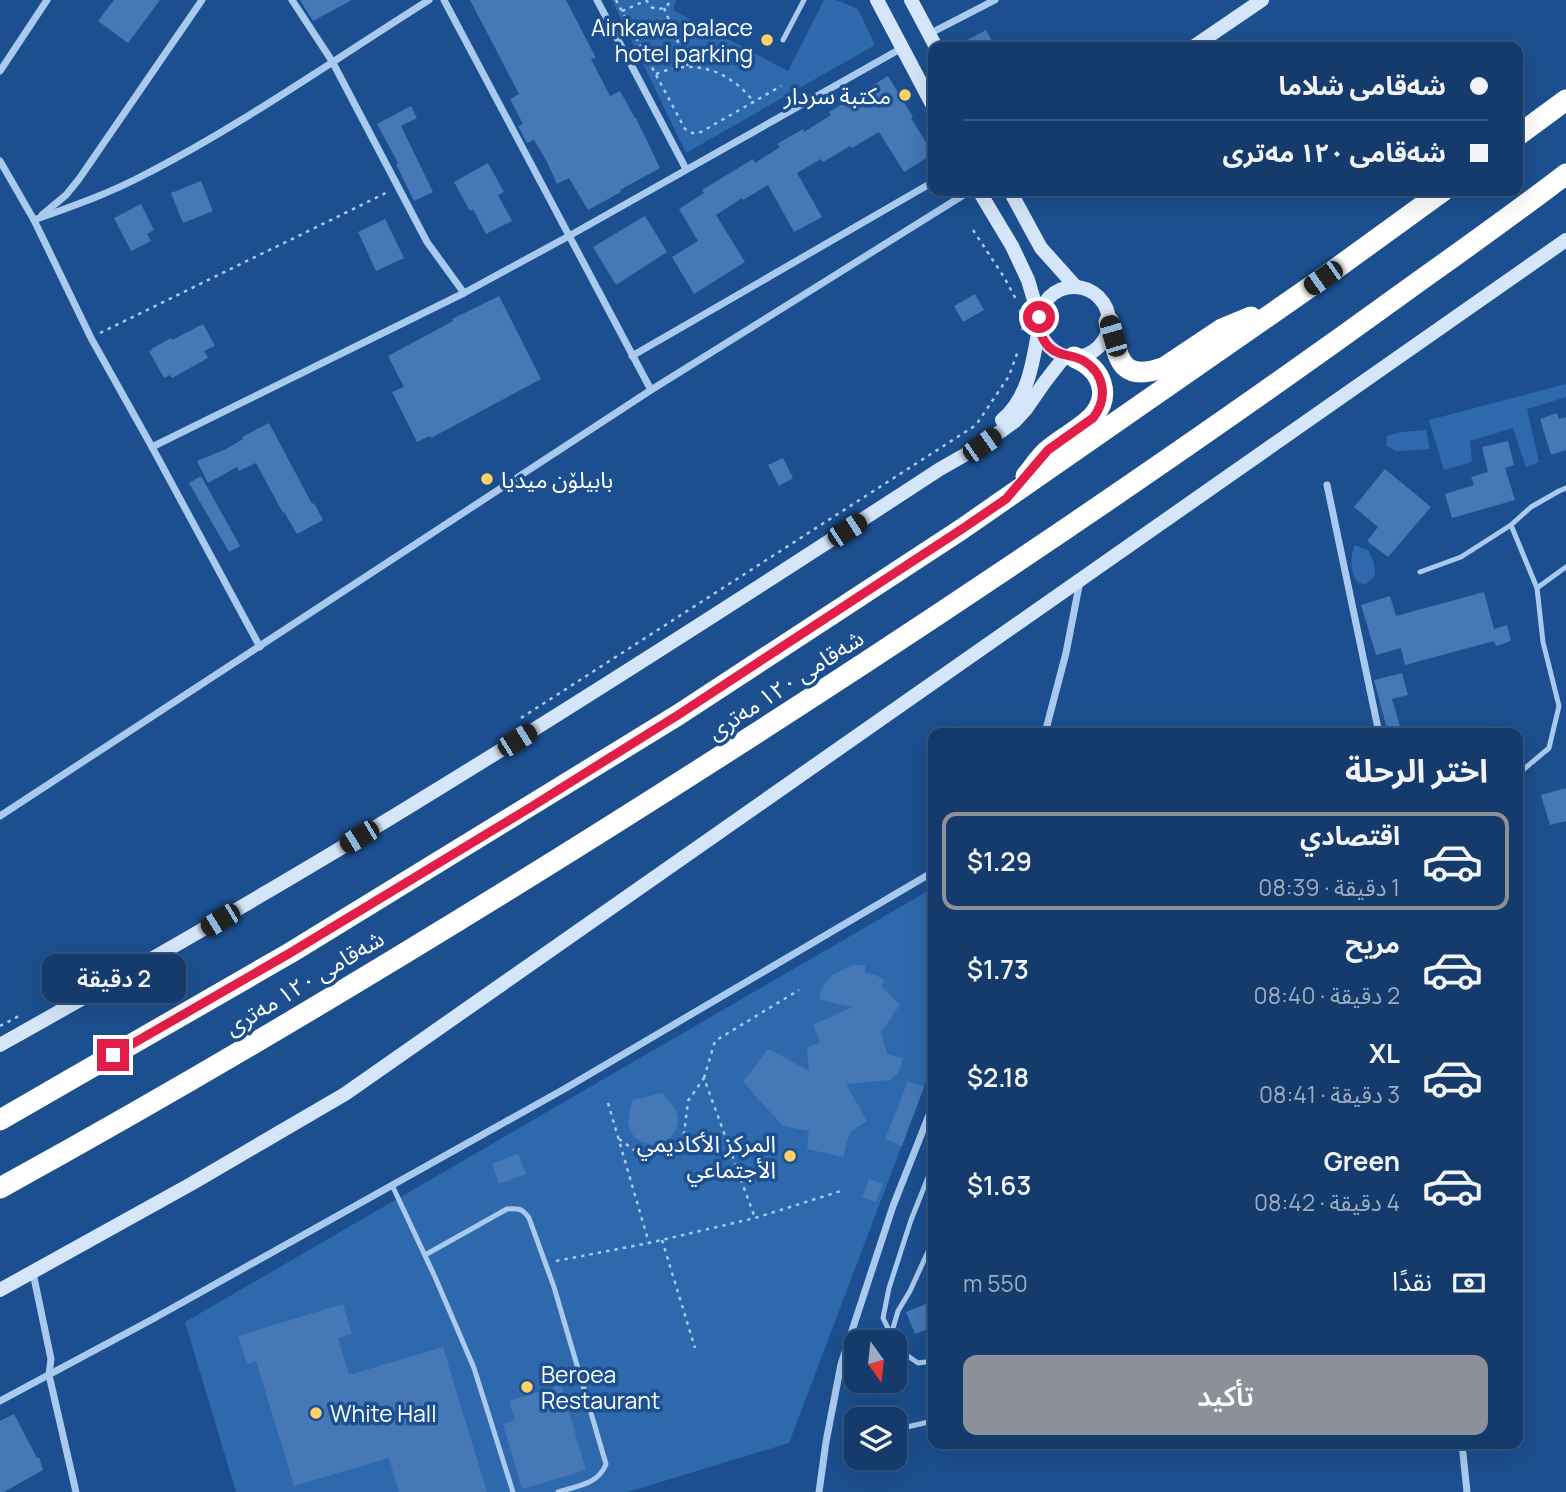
<!DOCTYPE html>
<html lang="ar">
<head>
<meta charset="utf-8">
<style>
  :root { --surface:#143b6b; --page:#214673; --text:#f1f3f6; --muted:#9dadc1; --line:#33557e; --accent:#8c9099 }
  body { margin:0; font-family:Manrope,"Noto Sans Arabic",sans-serif; background:var(--page); color:var(--text); direction:rtl; height:100vh; display:flex; flex-direction:column; font-size:26px; white-space:nowrap }
  * { box-sizing:border-box; margin:0 }
  p { font-size:23px; color:var(--muted) }
  .icon { flex:none; width:38px; height:38px; fill:none; stroke:currentColor; stroke-width:2; stroke-linecap:round; stroke-linejoin:round }
  .map { position:relative; flex:1; overflow:hidden; direction:ltr }
  .details { position:absolute; left:928px; top:728px; width:595px; height:721px; display:flex; flex-direction:column; background:var(--surface); border-radius:14px; box-shadow:0 7px 28px #0002,0 0 0 2px var(--line); direction:rtl }
  .details>* { flex:none }
  .banner { position:absolute; left:928px; top:42px; width:595px; height:154px; border-radius:14px; box-shadow:0 7px 28px #0002,0 0 0 2px var(--line); direction:rtl; display:grid; align-content:center; height:154px; padding:0 35px; background:var(--surface) }
  .needle { width:46px; rotate:165deg }
  .fabs { position:absolute; left:844px; top:1330px; display:grid; gap:14px }
  .fabs a { display:grid; place-items:center; width:63px; height:63px; border-radius:14px; background:var(--surface); box-shadow:0 7px 28px #0002,0 0 0 2px var(--line); font-size:35px }
  .end { position:absolute; width:32px; height:32px; margin:-16px; border:9px solid #e11d48; background:#fff; box-shadow:0 0 0 4px #fff }
  .from { border-radius:50% }
  .bubble { position:absolute; height:49px; border-radius:14px; background:var(--surface); box-shadow:0 7px 28px #0002,0 0 0 2px var(--line); font-size:23px; font-weight:600; line-height:49px; text-align:center; direction:rtl }
  .car { position:absolute; width:21px; height:42px; margin:-21px -10px; border-radius:9px; box-shadow:0 0 5px 2px #0007; background:linear-gradient(#222 24%,#8ab4d8 0 40%,#222 0 76%,#8ab4d8 0 86%,#222 0) }
  .banner b { display:flex; align-items:center; gap:24px; height:66px; font-size:26px }
  .banner b+b { border-top:2px solid var(--line) }
  .banner i { width:18px; height:18px; background:var(--text) }
  ul { padding:0; list-style:none }
  li { display:flex; align-items:center; gap:21px; height:98px; margin:0 14px 10px; padding:0 21px; border:4px solid transparent; border-radius:14px }
  li div { flex:1 }
  li b { display:block; font-size:26px }
  li em { font-style:normal; font-weight:600 }
  li.selected { border-color:var(--accent) }
  li>.icon { width:63px; height:63px; stroke-width:1.5 }
  h2 { padding:0 35px; font-size:32px; line-height:84px }
  .pay { display:flex; align-items:center; gap:18px; height:77px; padding:0 35px; font-size:26px }
  .pay p { margin-inline-start:auto }
  .primary-button { display:flex; gap:14px; margin-top:auto; padding:14px 35px }
  .primary-button a { flex:1; height:80px; border-radius:14px; background:var(--accent); color:#fff; font-size:28px; font-weight:600; line-height:80px; text-align:center }
  .map>svg:first-child { display:block }
  .green { fill:#2e69ad }
  .building { fill:#4478b7 }
  .lines { fill:none; stroke-linecap:round; stroke-linejoin:round }
  .path { stroke:#a9c9ee; stroke-width:2.5; stroke-dasharray:3.5 5; stroke-linecap:butt }
  .lane { stroke:#a9c9ee; stroke-width:5 }
  .street { stroke:#a9c9ee; stroke-width:7 }
  .secondary { stroke:#d6e6fa; stroke-width:14 }
  .highway { stroke:#fff; stroke-width:21 }
  .route { stroke:#e11d48; stroke-width:9 }
  .poi-dot { fill:#ffd166; stroke:#1b4f8f; stroke-width:2.5 }
  .labels { text-anchor:middle; dominant-baseline:central; stroke-width:7; stroke-linejoin:round; paint-order:stroke }
  .poi-label { font-size:23px; fill:#fff; stroke:#1b4f8f; text-anchor:end }
  .street-label { font-size:23px; fill:#fff; stroke:#1b4f8f }
</style>
</head>
<body>
<div class="map">
<svg width="1566" height="1492" viewBox="0 0 1566 1492">
  <rect width="100%" height="100%" fill="#1b4f8f"/>
  <g class="green">
    <path d="M612 0H676L673 10 788 71 824 0H836L858 9 875 45 686 153Z"/>
    <path d="M1566 384V397L1527 409 1539 462 1526 467 1513 428 1470 441 1472 462 1444 470 1429 420Z"/>
    <path d="M1426 430 1430 449 1396 451 1386 446 1387 436 1401 432Z"/>
    <path d="M1354 545 1368 550 1374 563 1375 575 1366 584 1358 583C1349 569 1351 561 1354 545Z"/>
    <path d="M933 888V1063L789 1443 628 1492H236L185 1322Z"/>
  </g>
  <g class="building">
    <path d="M114 0H160L128 43 98 21Z"/>
    <path d="M300 0H352L313 21Z"/>
    <path d="M470 0H566L596 58 591 59 610 96 620 91 635 118H636L660 168 620 190 621 192 588 210 569 178 557 184 547 162 534 140 527 143 518 126 523 124 510 99 519 94Z"/>
    <path d="M986 30 995 47H954Z"/>
    <path d="M888 76 913 117 911 118 933 154 904 172 879 132 852 148 850 146 823 162 821 159 797 173 822 217 794 232 768 185 743 200 742 198 716 215 745 262 694 294 672 257 698 241 679 209 704 193 702 190 753 159 755 163 780 147 777 144 803 129 804 132 831 115 829 112Z"/>
    <path d="M411 106 417 118 401 126 433 192 414 201 396 164 398 163 377 124Z"/>
    <path d="M488 163 504 192 498 195 512 221 486 234 473 209 470 211 454 182Z"/>
    <path d="M201 181 213 211 183 223 171 193Z"/>
    <path d="M141 204 154 230 147 234 151 241 131 251 114 218Z"/>
    <path d="M645 216 667 252 616 285 593 247Z"/>
    <path d="M385 219 404 258 376 271 358 232Z"/>
    <path d="M975 294 984 310 963 322 954 306Z"/>
    <path d="M499 296 541 379 431 438 430 436 417 442 392 392 404 387 388 356 453 321 452 319Z"/>
    <path d="M203 324 215 346 204 351 208 358 172 378 170 375 164 378 149 351 152 350 151 349 171 338 172 340Z"/>
    <path d="M1557 413 1559 419 1566 417V450L1551 455 1540 419Z"/>
    <path d="M269 423 312 504 314 503 323 520 297 534 284 512 283 513 256 463 239 471 237 467 208 483 197 461 226 449 243 439 242 437Z"/>
    <path d="M1508 441 1514 465 1505 468 1515 500 1452 518 1445 494 1474 485 1471 477 1488 472 1482 447Z"/>
    <path d="M783 458 793 478 779 486 768 465Z"/>
    <path d="M1385 469 1431 507 1388 557 1367 541 1378 527 1354 507Z"/>
    <path d="M201 476 240 546 229 552 189 483Z"/>
    <path d="M1484 592 1494 629 1507 625 1511 641 1496 646 1494 641 1405 665 1401 648 1376 655 1361 605 1390 596 1396 616Z"/>
    <path d="M1402 673 1408 695 1392 699 1402 733H1388L1374 680Z"/>
    <path d="M1566 788V821L1550 825 1541 795Z"/>
    <path d="M852 965H865V973L876 975 885 981 881 986 900 1005 881 1032 887 1054 903 1058 898 1073 890 1080 846 1084 867 1121 850 1132 843 1157 807 1149 809 1131 783 1126 743 1082 767 1050H771L809 1071 807 1048 820 1042 813 1025 852 1007 820 1000V992L826 982 832 975Z"/>
    <path d="M908 1081 924 1087 902 1146 885 1139Z"/>
    <path d="M663 1093 676 1110 678 1120 676 1129 671 1137 663 1143 653 1145 644 1143 635 1138 630 1130 628 1121 632 1100Z"/>
    <path d="M518 1154 526 1174 499 1184 492 1164Z"/>
    <path d="M869 1179 883 1184 876 1202 862 1197Z"/>
    <path d="M933 1301V1327L915 1334 906 1312Z"/>
    <path d="M343 1304 352 1334 338 1338 349 1375 443 1347 487 1492H399L389 1458 294 1486 256 1361 247 1364 238 1336Z"/>
    <path d="M561 1385 586 1470 522 1489 503 1424 515 1420 509 1401Z"/>
    <path d="M14 1414 37 1458 39 1457 43 1470 4 1492H0V1421Z"/>
  </g>
  <g class="lines">
    <g class="path">
      <path d="M616 0 685 129 692 133 701 132 781 86"/>
      <path d="M646 0 651 7C660 11 667 8 671 0"/>
      <path d="M664 8 688 66"/>
      <path d="M622 11 645 1"/>
      <path d="M656 74C694 58 729 70 754 102"/>
      <path d="M973 230 1004 277 1017 301"/>
      <path d="M1020 310 1023 331"/>
      <path d="M100 333 390 191"/>
      <path d="M521 718 976 425 1009 376 1018 351"/>
      <path d="M0 1026 19 1016"/>
      <path d="M704 1078 715 1041 799 990"/>
      <path d="M608 1103 649 1243"/>
      <path d="M619 1139 637 1152 650 1153 675 1147 682 1141 684 1134 688 1101 704 1078 755 1218"/>
      <path d="M662 1240 695 1348"/>
      <path d="M556 1261 649 1243 755 1218 844 1190"/>
    </g>
    <g class="lane">
      <path d="M783 40 804 0"/>
      <path d="M1511 525 1537 588"/>
      <path d="M1420 572 1461 557 1511 525 1531 507 1559 491 1566 488"/>
      <path d="M1517 775 1549 748 1559 706 1543 642 1537 588 1566 567"/>
      <path d="M933 1165 911 1220 889 1288 883 1318 898 1349 918 1363 933 1361"/>
      <path d="M392 1185 435 1277 474 1368 513 1492"/>
      <path d="M425 1255 507 1209C518 1208 522 1208 529 1218L554 1287 606 1464C599 1484 577 1486 558 1492"/>
      <path d="M891 1335 898 1311 910 1291 931 1245 933 1243"/>
      <path d="M894 1430 933 1421"/>
    </g>
    <g class="street">
      <path d="M292 0 332 61 427 242 464 293"/>
      <path d="M444 0 651 390"/>
      <path d="M597 0 686 169"/>
      <path d="M929 34 995 0"/>
      <path d="M0 71 47 0"/>
      <path d="M0 161 34 220 91 338 152 447 260 647"/>
      <path d="M42 215 66 195 79 179 202 0"/>
      <path d="M34 220C70 207 108 194 142 176 242 125 335 59 429 0"/>
      <path d="M632 356 933 182"/>
      <path d="M152 447 464 293 569 236 902 48"/>
      <path d="M1327 485 1379 733"/>
      <path d="M1045 733 1066 653 1080 581"/>
      <path d="M0 816 651 390 970 191"/>
      <path d="M33 1273 51 1359 49 1375 76 1492"/>
      <path d="M0 1401 151 1320 566 1088 933 872"/>
      <path d="M1462 1444 1467 1492"/>
      <path d="M819 1492 826 1442 841 1364 893 1206 933 1105"/>
    </g>
    <g class="secondary">
      <path d="M877 0 933 106"/>
      <path d="M911 0 936 47"/>
      <path d="M1193 47 1262 0"/>
      <path d="M979 191 1012 246 1028 280 1039 317"/>
      <path d="M1010 191 1041 248 1076 287"/>
      <circle cx="1074" cy="322" r="35"/>
      <path d="M1002 420C1029 398 1033 360 1039 328"/>
      <path d="M0 1045C137 968 273 890 407 808 587 698 764 584 940 469L982 445 1015 421 1026 409 1044 383 1065 356"/>
      <path d="M0 1290 191 1184 345 1094 1566 240"/>
    </g>
    <g class="highway">
      <path d="M1517 136 1566 100"/>
      <path d="M1109 322C1119 357 1118 384 1165 367L1222 329 1251 317"/>
      <path d="M1026 476C1033 468 1039 458 1047 451 1067 432 1112 418 1101 383 1097 370 1086 362 1074 357"/>
      <path d="M0 1120 290 953 678 715 962 529 1323 278 1443 191"/>
      <path d="M0 1188C296 1025 583 847 866 662 1049 542 1229 419 1407 290 1460 252 1514 214 1566 174"/>
    </g>
  </g>
  <g class="lines">
    <path class="route" d="M113 1055 290 953 531 807 678 715 962 529 1006 499 1048 450 1093 418C1108 399 1105 374 1084 361 1072 354 1059 357 1049 347 1040 338 1039 328 1039 317"/>
  </g>
  <g class="poi-dot">
    <circle cx="767" cy="40" r="7"/>
    <circle cx="905" cy="95" r="7"/>
    <circle cx="487" cy="479" r="7"/>
    <circle cx="790" cy="1156" r="7"/>
    <circle cx="527" cy="1387" r="7"/>
    <circle cx="316" cy="1413" r="7"/>
  </g>
  <g class="labels">
    <g class="poi-label">
      <text x="753" y="27">Ainkawa palace<tspan x="753" dy="26">hotel parking</tspan></text>
      <text x="891" y="95">مكتبة سردار</text>
      <text x="501" y="479" text-anchor="start">بابیلۆن میدیا</text>
      <text x="776" y="1143">المركز الأكاديمي<tspan x="776" dy="26">الأجتماعي</tspan></text>
      <text x="541" y="1374" text-anchor="start">Beroea<tspan x="541" dy="26">Restaurant</tspan></text>
      <text x="330" y="1413" text-anchor="start">White Hall</text>
    </g>
    <g class="street-label">
      <text transform="translate(785 684) rotate(-33)">شەقامی ١٢٠ مەتری</text>
      <text transform="translate(304 982) rotate(-31)">شەقامی ١٢٠ مەتری</text>
    </g>
  </g>
</svg>
<div class="fabs">
<a><svg class="needle" viewBox="-14 -14 28 28"><path d="M0-13l5 13h-10z" fill="#e53935"/><path d="M0 13l5-13h-10z" fill="#9dadc1"/></svg></a>
<a><svg class="icon" aria-label="layers" viewBox="0 0 24 24"><path d="M12 4l9 5-9 5-9-5zM3 14l9 5 9-5"/></svg></a>
</div>
<i class="end from" style="left:1039px;top:317px"></i>
<i class="end" style="left:113px;top:1055px"></i>
<div class="bubble" style="left:42px;top:954px;width:144px">2 دقيقة</div>
<i class="car" style="left:1323px;top:278px;rotate:235deg"></i>
<i class="car" style="left:1113px;top:336px;rotate:344deg"></i>
<i class="car" style="left:982px;top:445px;rotate:55deg"></i>
<i class="car" style="left:847px;top:530px;rotate:57deg"></i>
<i class="car" style="left:517px;top:740px;rotate:58deg"></i>
<i class="car" style="left:359px;top:837px;rotate:239deg"></i>
<i class="car" style="left:220px;top:920px;rotate:239deg"></i>
<div class="banner">
<b><i class="from"></i>شەقامی شلاما</b>
<b><i></i>شەقامی ١٢٠ مەتری</b>
</div>
<section class="details">
<h2>اختر الرحلة</h2>
<ul>
<li class="selected"><svg class="icon" aria-label="car" viewBox="0 0 24 24"><path d="M5 17H2v-5l4-1 3-4h7l3 4 3 1v5h-3M9 17h6M6 11h13"/><circle cx="7" cy="17" r="2"/><circle cx="17" cy="17" r="2"/></svg><div><b>اقتصادي</b><p>1 دقيقة · 08:39</p></div><em>$1.29</em></li>
<li><svg class="icon" aria-label="car" viewBox="0 0 24 24"><path d="M5 17H2v-5l4-1 3-4h7l3 4 3 1v5h-3M9 17h6M6 11h13"/><circle cx="7" cy="17" r="2"/><circle cx="17" cy="17" r="2"/></svg><div><b>مريح</b><p>2 دقيقة · 08:40</p></div><em>$1.73</em></li>
<li><svg class="icon" aria-label="car" viewBox="0 0 24 24"><path d="M5 17H2v-5l4-1 3-4h7l3 4 3 1v5h-3M9 17h6M6 11h13"/><circle cx="7" cy="17" r="2"/><circle cx="17" cy="17" r="2"/></svg><div><b>XL</b><p>3 دقيقة · 08:41</p></div><em>$2.18</em></li>
<li><svg class="icon" aria-label="car" viewBox="0 0 24 24"><path d="M5 17H2v-5l4-1 3-4h7l3 4 3 1v5h-3M9 17h6M6 11h13"/><circle cx="7" cy="17" r="2"/><circle cx="17" cy="17" r="2"/></svg><div><b>Green</b><p>4 دقيقة · 08:42</p></div><em>$1.63</em></li>
</ul>
<div class="pay"><svg class="icon" aria-label="cash" viewBox="0 0 24 24"><path d="M3 7h18v10H3z"/><circle cx="12" cy="12" r="2"/></svg>نقدًا<p>550 m</p></div>
<div class="primary-button"><a>تأكيد</a></div>
</section>
</div>
</body>
</html>
